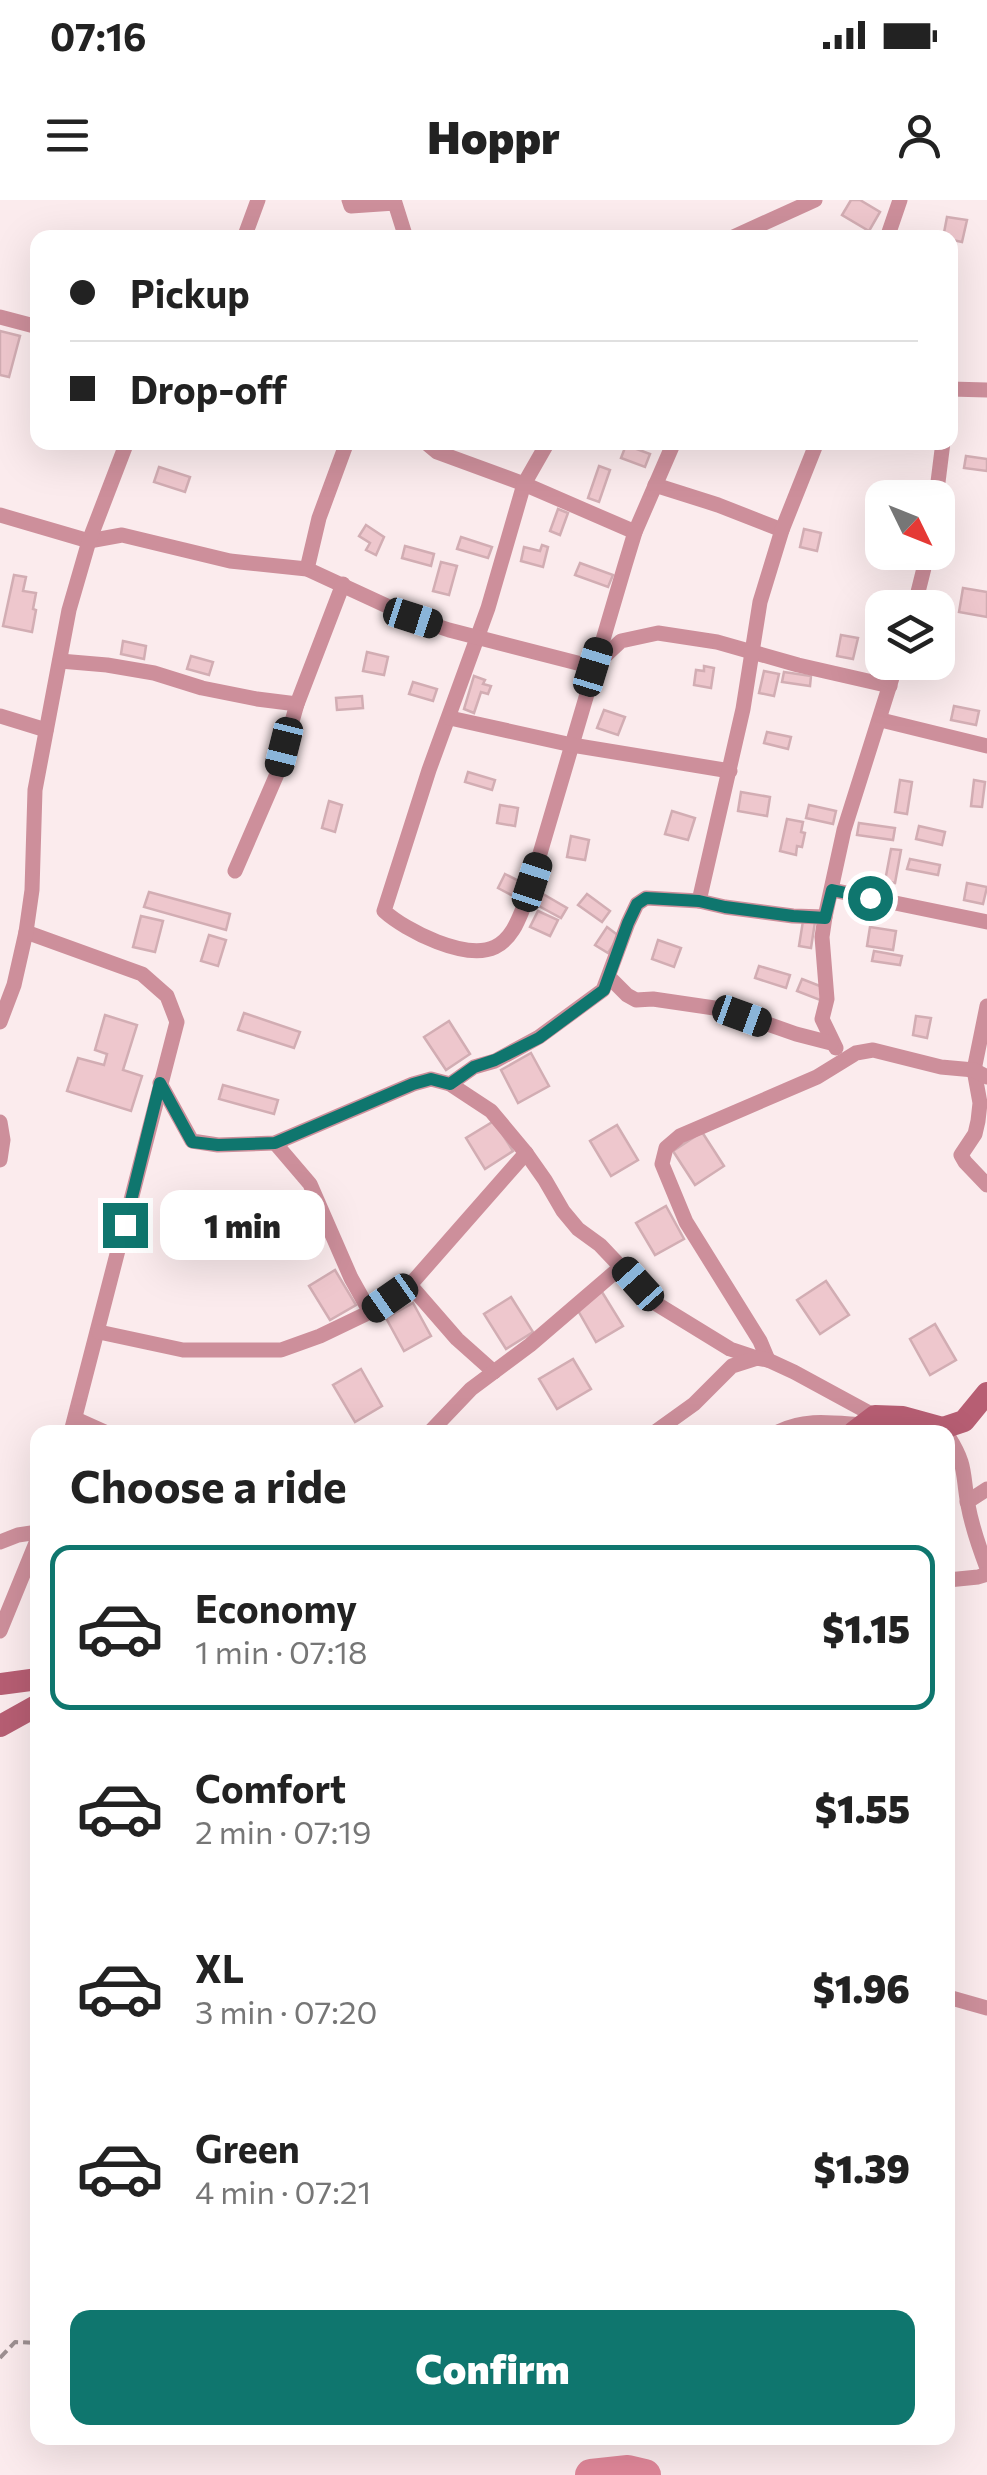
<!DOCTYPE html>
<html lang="en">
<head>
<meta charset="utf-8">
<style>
  :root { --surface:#fff; --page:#f2f2f2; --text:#222; --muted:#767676; --line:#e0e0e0; --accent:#0f766e }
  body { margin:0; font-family:Commissioner,sans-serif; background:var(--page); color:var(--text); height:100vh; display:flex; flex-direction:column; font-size:38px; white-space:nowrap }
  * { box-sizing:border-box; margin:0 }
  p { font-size:32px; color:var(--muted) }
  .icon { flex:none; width:55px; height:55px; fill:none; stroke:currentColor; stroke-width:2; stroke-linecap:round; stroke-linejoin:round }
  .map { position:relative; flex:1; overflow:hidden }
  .drawer { position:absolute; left:30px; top:1225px; width:925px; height:1020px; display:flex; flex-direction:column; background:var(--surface); border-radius:20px; box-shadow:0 10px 40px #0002 }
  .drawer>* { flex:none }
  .guide { position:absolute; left:30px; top:30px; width:928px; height:220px; border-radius:20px; box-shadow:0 10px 40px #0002; display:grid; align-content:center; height:220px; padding:0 40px; background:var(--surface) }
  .needle { width:65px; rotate:133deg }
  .controls { position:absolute; left:865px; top:280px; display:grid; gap:20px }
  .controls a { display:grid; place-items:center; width:90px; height:90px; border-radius:20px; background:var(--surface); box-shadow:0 10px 40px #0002; font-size:50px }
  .end { position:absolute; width:45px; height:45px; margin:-22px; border:12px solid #0f766e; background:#fff; box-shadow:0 0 0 5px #fff }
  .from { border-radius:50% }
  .bubble { position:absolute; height:70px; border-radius:20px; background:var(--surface); box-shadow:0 10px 40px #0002; font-size:32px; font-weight:800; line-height:70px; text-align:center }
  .car { position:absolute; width:30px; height:60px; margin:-30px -15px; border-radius:12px; box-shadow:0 0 8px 2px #0007; background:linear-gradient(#222 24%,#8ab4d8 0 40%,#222 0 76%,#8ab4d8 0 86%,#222 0) }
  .guide b { display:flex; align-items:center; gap:35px; height:95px; font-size:38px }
  .guide b+b { border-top:2px solid var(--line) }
  .guide i { width:25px; height:25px; background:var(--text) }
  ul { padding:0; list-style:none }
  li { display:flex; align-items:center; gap:30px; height:165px; margin:0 20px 15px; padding:0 20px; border:5px solid transparent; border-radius:20px }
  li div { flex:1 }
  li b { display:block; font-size:38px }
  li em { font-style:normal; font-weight:800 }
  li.active { border-color:var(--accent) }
  li>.icon { width:90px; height:90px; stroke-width:1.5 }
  h2 { padding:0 40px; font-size:45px; line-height:120px }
  .action { display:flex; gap:20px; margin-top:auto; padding:20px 40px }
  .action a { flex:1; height:115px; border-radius:20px; background:var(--accent); color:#fff; font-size:40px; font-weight:800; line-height:115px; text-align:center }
  .status { display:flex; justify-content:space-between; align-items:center; height:70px; padding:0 50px; background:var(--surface); direction:ltr }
  .status svg { height:28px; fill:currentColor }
  header { display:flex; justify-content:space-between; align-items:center; height:130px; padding:0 40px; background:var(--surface); font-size:45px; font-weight:800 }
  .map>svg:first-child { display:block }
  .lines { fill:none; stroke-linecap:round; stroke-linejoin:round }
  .river { stroke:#e08799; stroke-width:32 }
  .building { fill:#eec7cd; stroke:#d2adb3; stroke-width:2.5 }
  .path { stroke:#9e9092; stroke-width:4; stroke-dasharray:10 5; stroke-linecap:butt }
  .street { stroke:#cd8f9b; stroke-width:15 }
  .secondary { stroke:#b75e73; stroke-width:22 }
  .route { stroke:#0f766e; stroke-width:12 }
</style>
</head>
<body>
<div class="status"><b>07:16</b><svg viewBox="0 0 49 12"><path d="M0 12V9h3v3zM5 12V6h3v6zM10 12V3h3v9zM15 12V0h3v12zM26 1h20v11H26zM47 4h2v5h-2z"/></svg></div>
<header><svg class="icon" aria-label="menu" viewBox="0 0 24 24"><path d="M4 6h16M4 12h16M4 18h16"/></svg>Hoppr<svg class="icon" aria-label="person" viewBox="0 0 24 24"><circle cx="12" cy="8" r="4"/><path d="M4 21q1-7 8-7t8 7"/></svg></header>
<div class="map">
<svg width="987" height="2275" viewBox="0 0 987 2275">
  <rect width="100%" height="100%" fill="#fbebed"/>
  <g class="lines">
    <path class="river" d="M591 2275 628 2271 645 2275"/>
  </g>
  <g class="building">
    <path d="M851 0H860L880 12 869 31 842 15Z"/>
    <path d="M947 17 967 20 962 42 943 38Z"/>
    <path d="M0 131 20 136 9 177 0 175Z"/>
    <path d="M626 245 650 254 645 267 621 258Z"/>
    <path d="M966 256 987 259V271L964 268Z"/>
    <path d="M599 266 610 270 599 302 588 298Z"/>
    <path d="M159 267 190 277 185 292 154 282Z"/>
    <path d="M558 309 568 313 560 335 550 331Z"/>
    <path d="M366 325 384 337 376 355 366 350 370 343 359 336Z"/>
    <path d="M804 329 821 333 817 351 800 347Z"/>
    <path d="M461 337 492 347 488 358 457 349Z"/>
    <path d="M542 345 548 347 543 367 521 361 524 347 540 351Z"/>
    <path d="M405 346 434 354 431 366 402 358Z"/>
    <path d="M441 362 457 366 449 395 433 391Z"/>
    <path d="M580 363 613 375 608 387 575 375Z"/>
    <path d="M14 375 26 377 23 391 36 393 33 409 36 410 32 432 3 426Z"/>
    <path d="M963 388 987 392V417L959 412Z"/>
    <path d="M841 435 858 438 853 459 837 456Z"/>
    <path d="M123 441 146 446 144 459 121 454Z"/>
    <path d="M367 452 388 457 384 475 363 471Z"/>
    <path d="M191 456 213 462 209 475 187 469Z"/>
    <path d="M704 466 714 468 711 488 694 485 696 470 704 471Z"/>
    <path d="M764 471 779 474 774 496 759 493Z"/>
    <path d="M784 472 811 476 810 486 782 482Z"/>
    <path d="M474 476 485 480 483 484 491 486 488 494 481 492 474 513 464 509Z"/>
    <path d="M413 482 437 489 433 501 409 494Z"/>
    <path d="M362 496 363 508 337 510 336 498Z"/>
    <path d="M954 506 979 511 976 525 951 520Z"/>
    <path d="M604 510 625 517 618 535 597 528Z"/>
    <path d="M767 532 791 537 788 549 764 543Z"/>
    <path d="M468 572 495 580 492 590 465 582Z"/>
    <path d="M900 580 912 582 907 614 895 612Z"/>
    <path d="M974 580 985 582 982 607 971 606Z"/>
    <path d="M741 592 770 597 767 616 738 611Z"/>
    <path d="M329 601 342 605 335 632 322 628Z"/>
    <path d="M500 605 518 608 515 626 497 623Z"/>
    <path d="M809 605 836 611 833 624 806 618Z"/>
    <path d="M672 611 695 618 688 640 665 634Z"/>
    <path d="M787 619 803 622 801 632 805 633 802 647 797 646 796 655 780 651Z"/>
    <path d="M859 623 895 628 893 640 857 635Z"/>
    <path d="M919 626 945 632 942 645 916 639Z"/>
    <path d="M571 636 589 640 585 660 567 657Z"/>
    <path d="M891 649 901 650 895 683 885 681Z"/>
    <path d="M910 659 940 665 938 675 907 669Z"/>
    <path d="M505 674 525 684 517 698 498 688Z"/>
    <path d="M967 683 987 687 983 704 964 700Z"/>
    <path d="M149 692 230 714 226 730 144 707Z"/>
    <path d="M543 694 567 708 561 718 537 705Z"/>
    <path d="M587 694 610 711 602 722 578 705Z"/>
    <path d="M538 711 558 720 550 736 530 727Z"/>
    <path d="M141 716 163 721 155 752 133 747Z"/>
    <path d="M803 721 815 722 811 748 799 746Z"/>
    <path d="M607 727 619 736 608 753 595 745Z"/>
    <path d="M870 727 896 731 893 750 867 746Z"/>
    <path d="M209 735 226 740 218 766 201 761Z"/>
    <path d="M658 740 681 748 674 767 652 759Z"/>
    <path d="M874 751 902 756 900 765 872 761Z"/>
    <path d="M759 766 790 775 786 788 755 778Z"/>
    <path d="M802 779 825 788 820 800 797 791Z"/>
    <path d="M244 813 300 832 294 848 238 830Z"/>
    <path d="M105 815 137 825 123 870 142 876 131 911 67 891 78 858 104 865 107 854 95 850Z"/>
    <path d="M916 816 931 818 927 838 913 835Z"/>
    <path d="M449 821 470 854 446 870 424 837Z"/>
    <path d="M531 853 549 886 518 903 501 870Z"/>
    <path d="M223 885 278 900 274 914 219 899Z"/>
    <path d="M494 921 513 951 485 969 466 938Z"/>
    <path d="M617 925 638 960 611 976 590 941Z"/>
    <path d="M702 932 724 966 695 985 673 951Z"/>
    <path d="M666 1006 684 1039 655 1055 636 1023Z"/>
    <path d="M335 1070 356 1105 330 1120 309 1086Z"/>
    <path d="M826 1081 849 1115 820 1134 797 1100Z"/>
    <path d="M602 1092 623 1126 596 1142 576 1107Z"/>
    <path d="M511 1097 533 1132 506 1149 484 1114Z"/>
    <path d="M413 1103 431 1136 404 1151 386 1118Z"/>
    <path d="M935 1124 956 1160 930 1175 910 1139Z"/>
    <path d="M573 1159 591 1189 557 1209 539 1179Z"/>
    <path d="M361 1169 382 1206 355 1222 333 1185Z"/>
  </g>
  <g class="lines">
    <path class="path" d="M0 2158 15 2142 38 2143"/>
    <g class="street">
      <path d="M349 0 351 6 395 3 406 38"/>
      <path d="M244 38 258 0"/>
      <path d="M731 38 815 0"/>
      <path d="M887 38 900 0"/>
      <path d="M0 117 38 127"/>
      <path d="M950 189 987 190"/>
      <path d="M425 242 437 252 524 284 635 332"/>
      <path d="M548 242 524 284 488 408 429 570 384 711C406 731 466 761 495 747 513 738 519 718 526 701L625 365 635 332 674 242"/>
      <path d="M655 285 718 305 782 330"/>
      <path d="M936 298 943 242"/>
      <path d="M0 315 89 341 122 335 230 361 307 369 413 418 449 430 593 467 621 441 658 433 717 442 798 465 890 486"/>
      <path d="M307 369 319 318 347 242"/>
      <path d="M914 408 928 352"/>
      <path d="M60 461 107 465 154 473 202 488 257 499 297 504"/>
      <path d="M0 516 46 530"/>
      <path d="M450 518 572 545 730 571"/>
      <path d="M881 520 987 546"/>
      <path d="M235 671 277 574 297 504 343 384"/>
      <path d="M832 690 987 722"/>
      <path d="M699 701 743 509 760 402 782 330 817 242"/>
      <path d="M825 717 822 737 827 799 822 819 836 848"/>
      <path d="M26 732 142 774 167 796 177 822 71 1232"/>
      <path d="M609 777 627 795 636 800 653 799 728 810 796 834 831 843"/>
      <path d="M987 806 974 870 980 903 978 921 975 934 961 955 965 962 987 985"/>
      <path d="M0 822 14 785 26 732 32 690 35 590 69 410 89 341 127 242"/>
      <path d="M160 883 192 941 218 945 275 943 413 884 431 879 450 884 491 911 526 953 545 980 563 1011 578 1029 600 1045 655 1103 730 1149 757 1158"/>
      <path d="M450 884 474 867 495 861 539 837 603 790 628 723 637 704 646 698 699 701 725 707 793 716 825 717 844 630 897 462"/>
      <path d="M0 922 3 940 0 960"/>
      <path d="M275 943 310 984 351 1078 370 1112"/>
      <path d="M410 1085 457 1139 494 1172"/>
      <path d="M99 1132 183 1150H281L320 1136 370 1112 410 1085 526 953"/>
      <path d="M768 1160 760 1141 686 1022 662 964 666 948 680 936 817 877 856 853 873 850 941 867 974 870 987 877"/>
      <path d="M76 1219 105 1232"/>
      <path d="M430 1232 471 1189 530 1145 622 1066"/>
      <path d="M655 1232 694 1204 732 1166 757 1158 768 1160 794 1172 875 1216"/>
      <path d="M778 1232C805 1218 833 1223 862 1225"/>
      <path d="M948 1236C967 1266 962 1272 968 1305 972 1327 979 1347 987 1368"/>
      <path d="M967 1302 987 1289"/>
      <path d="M0 1342 18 1335 38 1332"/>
      <path d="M948 1380 978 1377 987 1374"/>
      <path d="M0 1431 38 1338"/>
      <path d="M948 1797 987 1808"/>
    </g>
    <g class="secondary">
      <path d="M854 1232 875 1216 903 1217 943 1228 964 1221 987 1193"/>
      <path d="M0 1484 38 1479"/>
      <path d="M0 1526 38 1505"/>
    </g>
  </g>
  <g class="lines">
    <path class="route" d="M125 1025 160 883 192 942 218 945 275 943 413 884 431 879 450 884 474 867 495 860 539 838 604 790 628 723 637 704 646 698 699 701 725 707 793 716 825 718 832 690 870 698"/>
  </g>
</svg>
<div class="controls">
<a><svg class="needle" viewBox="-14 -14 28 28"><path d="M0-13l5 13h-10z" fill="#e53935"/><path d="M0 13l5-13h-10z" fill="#767676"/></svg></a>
<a><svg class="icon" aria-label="layers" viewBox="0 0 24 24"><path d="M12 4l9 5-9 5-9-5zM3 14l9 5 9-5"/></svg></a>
</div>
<i class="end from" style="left:870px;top:698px"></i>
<i class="end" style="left:125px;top:1025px"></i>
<div class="bubble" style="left:160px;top:990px;width:165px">1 min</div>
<i class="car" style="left:413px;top:418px;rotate:108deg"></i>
<i class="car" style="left:593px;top:467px;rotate:17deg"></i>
<i class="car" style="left:284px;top:547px;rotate:194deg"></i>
<i class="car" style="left:532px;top:682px;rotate:18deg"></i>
<i class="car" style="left:742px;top:816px;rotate:110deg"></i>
<i class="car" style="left:638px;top:1084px;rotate:318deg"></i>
<i class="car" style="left:390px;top:1098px;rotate:235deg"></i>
<div class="guide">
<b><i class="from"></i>Pickup</b>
<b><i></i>Drop-off</b>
</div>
<section class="drawer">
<h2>Choose a ride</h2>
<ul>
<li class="active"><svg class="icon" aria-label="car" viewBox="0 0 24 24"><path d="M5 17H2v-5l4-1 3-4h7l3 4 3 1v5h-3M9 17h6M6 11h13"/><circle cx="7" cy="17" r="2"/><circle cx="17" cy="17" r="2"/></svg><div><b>Economy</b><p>1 min · 07:18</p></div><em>$1.15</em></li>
<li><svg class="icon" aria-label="car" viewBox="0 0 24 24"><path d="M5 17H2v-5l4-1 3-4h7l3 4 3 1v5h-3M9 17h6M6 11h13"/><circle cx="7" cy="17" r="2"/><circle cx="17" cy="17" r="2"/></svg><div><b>Comfort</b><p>2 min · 07:19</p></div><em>$1.55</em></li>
<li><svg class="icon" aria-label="car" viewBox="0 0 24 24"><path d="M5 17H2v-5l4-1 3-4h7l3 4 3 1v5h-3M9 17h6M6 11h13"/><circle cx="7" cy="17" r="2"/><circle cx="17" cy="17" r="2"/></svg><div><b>XL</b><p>3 min · 07:20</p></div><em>$1.96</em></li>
<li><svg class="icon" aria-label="car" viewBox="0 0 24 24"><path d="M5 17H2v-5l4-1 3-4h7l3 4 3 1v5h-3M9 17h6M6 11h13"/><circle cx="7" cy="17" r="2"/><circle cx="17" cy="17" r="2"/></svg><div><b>Green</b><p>4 min · 07:21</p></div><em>$1.39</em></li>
</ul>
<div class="action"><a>Confirm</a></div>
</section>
</div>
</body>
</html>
